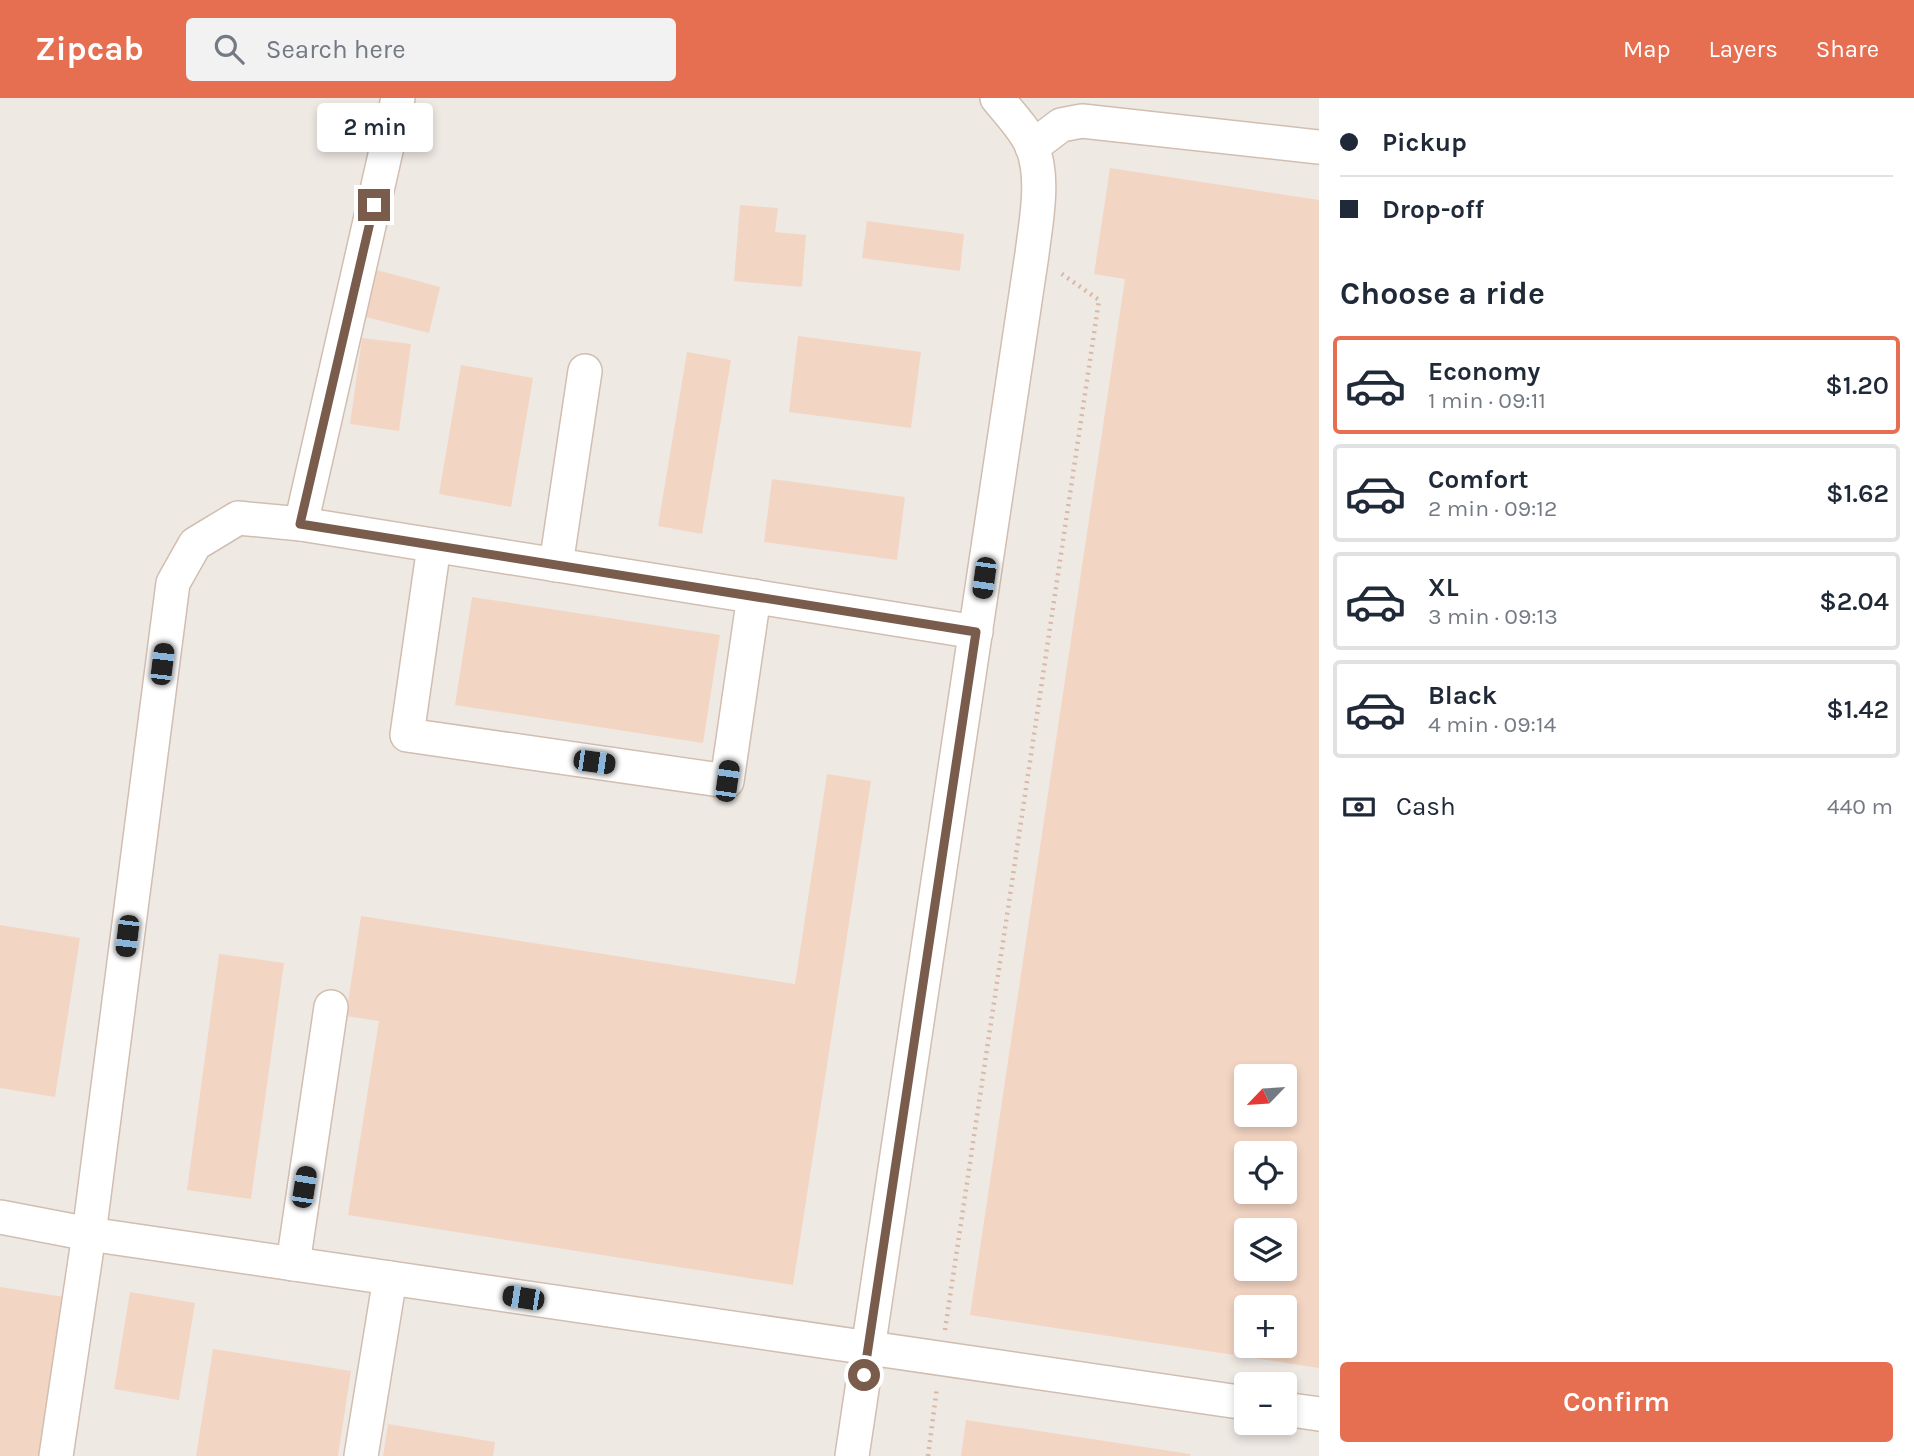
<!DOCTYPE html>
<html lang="en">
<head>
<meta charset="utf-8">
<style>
  :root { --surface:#fff; --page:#f2f2f3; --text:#1f2937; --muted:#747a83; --line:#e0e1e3; --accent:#e76f51 }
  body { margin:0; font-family:Karla,sans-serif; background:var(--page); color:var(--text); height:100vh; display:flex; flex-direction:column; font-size:26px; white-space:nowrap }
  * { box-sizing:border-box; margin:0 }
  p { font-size:23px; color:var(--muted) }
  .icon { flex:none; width:38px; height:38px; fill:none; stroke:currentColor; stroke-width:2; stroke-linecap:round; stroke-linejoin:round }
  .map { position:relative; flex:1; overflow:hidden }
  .drawer { display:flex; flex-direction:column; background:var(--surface); width:595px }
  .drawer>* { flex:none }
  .banner { display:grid; align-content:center; height:154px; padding:0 21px; background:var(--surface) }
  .needle { width:46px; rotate:245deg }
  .buttons { position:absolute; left:1234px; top:966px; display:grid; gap:14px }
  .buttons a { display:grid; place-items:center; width:63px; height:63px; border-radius:7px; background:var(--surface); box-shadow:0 4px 10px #0003; font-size:35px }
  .end { position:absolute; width:32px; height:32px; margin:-16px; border:9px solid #7a5c4d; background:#fff; box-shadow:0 0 0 4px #fff }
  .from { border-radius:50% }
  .bubble { position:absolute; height:49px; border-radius:7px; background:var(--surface); box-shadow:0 4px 10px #0003; font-size:23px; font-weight:600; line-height:49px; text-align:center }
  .car { position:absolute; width:21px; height:42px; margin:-21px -10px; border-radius:9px; box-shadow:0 0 5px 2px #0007; background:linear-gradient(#222 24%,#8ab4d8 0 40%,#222 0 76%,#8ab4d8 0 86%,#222 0) }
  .banner b { display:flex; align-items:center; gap:24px; height:66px; font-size:26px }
  .banner b+b { border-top:2px solid var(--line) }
  .banner i { width:18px; height:18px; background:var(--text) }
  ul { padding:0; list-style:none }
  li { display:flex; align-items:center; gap:21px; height:98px; margin:0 14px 10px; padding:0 7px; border:4px solid var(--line); border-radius:7px }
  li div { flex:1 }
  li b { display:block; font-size:26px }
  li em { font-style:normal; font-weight:600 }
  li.current { border-color:var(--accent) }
  li>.icon { width:63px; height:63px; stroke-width:1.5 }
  h2 { padding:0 21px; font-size:32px; line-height:84px }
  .pay { display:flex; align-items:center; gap:18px; height:77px; padding:0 21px; font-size:26px }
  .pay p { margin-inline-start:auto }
  .cta { display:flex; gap:14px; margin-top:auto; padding:14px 21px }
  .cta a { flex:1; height:80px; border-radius:7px; background:var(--accent); color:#fff; font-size:28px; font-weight:600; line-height:80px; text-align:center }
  header { display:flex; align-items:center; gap:42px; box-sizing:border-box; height:98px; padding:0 35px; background:var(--accent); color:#fff }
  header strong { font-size:33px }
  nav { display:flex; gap:38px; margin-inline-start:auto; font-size:24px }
  .search { width:490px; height:63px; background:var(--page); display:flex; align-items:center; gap:18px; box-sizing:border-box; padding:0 24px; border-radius:7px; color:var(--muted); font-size:26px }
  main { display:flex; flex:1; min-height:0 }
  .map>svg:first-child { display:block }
  .industrial { fill:#efe9e4; fill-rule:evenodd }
  .building { fill:#f3d5c3; fill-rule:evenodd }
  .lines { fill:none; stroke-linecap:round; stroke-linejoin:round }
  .minor-casing { stroke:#d1beb0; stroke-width:36 }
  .path { stroke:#d9b8a5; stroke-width:4.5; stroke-dasharray:2 5; stroke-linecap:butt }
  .minor { stroke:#fff; stroke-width:33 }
  .route { stroke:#7a5c4d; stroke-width:9 }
</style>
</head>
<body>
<header>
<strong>Zipcab</strong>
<div class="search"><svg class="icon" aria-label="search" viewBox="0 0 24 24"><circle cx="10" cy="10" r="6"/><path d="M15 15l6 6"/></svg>Search here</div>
<nav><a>Map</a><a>Layers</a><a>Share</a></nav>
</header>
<main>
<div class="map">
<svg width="1319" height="1358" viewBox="0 0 1319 1358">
  <rect width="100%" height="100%" fill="#fdf6ec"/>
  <path class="industrial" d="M0 0H1319V1358H0ZM1246 978H1284V1017H1246ZM1246 1055H1284V1094H1246ZM1246 1132H1284V1171H1246ZM1246 1209H1284V1248H1246ZM1246 1286H1284V1325H1246Z"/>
  <g class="building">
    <path d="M1110 70 1319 102V1270L970 1217 1125 181 1094 176ZM1246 978H1284V1017H1246ZM1246 1055H1284V1094H1246ZM1246 1132H1284V1171H1246ZM1246 1209H1284V1248H1246Z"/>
    <path d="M740 107 778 110 775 134 806 137 802 189 734 183Z"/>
    <path d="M867 123 964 136 960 173 862 160Z"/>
    <path d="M373 171 440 189 429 235 362 218Z"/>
    <path d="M798 238 921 254 911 330 789 314Z"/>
    <path d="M362 240 411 246 399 333 350 326Z"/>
    <path d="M687 254 731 262 702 436 658 428Z"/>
    <path d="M461 267 533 280 511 409 439 396Z"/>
    <path d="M772 381 905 399 897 462 764 444Z"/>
    <path d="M472 499 720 537 703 645 455 607Z"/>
    <path d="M827 676 871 683 793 1187 348 1117 379 923 346 918 361 818 795 886Z"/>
    <path d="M0 827 80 840 55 999 0 990Z"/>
    <path d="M219 856 284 865 251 1101 187 1092Z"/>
    <path d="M0 1189 64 1199 40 1358H0Z"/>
    <path d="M130 1194 195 1205 179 1302 114 1291Z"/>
    <path d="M213 1251 351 1273 338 1358H196Z"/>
    <path d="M966 1322 1190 1356V1358H961Z"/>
    <path d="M388 1326 495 1344 493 1358H383Z"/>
  </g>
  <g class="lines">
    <defs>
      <g id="minor">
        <path d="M1032 49 1061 27 1082 23 1319 49"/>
        <path d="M301 426 398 0"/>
        <path d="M434 448 407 637 727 683 754 498"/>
        <path d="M556 467 585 273"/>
        <path d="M0 1119 89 1136 1246 1305"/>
        <path d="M293 1166 331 909"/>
        <path d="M1284 1311 1319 1316"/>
        <path d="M56 1358 89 1136 173 485 195 446 238 420 301 426 976 534"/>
        <path d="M361 1358 390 1180"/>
        <path d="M852 1358 1032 156C1036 123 1045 80 1032 48 1025 31 1009 15 997 0"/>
      </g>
    </defs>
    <use href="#minor" class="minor-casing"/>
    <g class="path">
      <path d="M945 1232 1099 202 1059 174"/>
      <path d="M928 1358 937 1289"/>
    </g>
    <use href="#minor" class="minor"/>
  </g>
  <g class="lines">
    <path class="route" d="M374 107 300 426 976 534 864 1277"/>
  </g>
</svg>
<div class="buttons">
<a><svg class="needle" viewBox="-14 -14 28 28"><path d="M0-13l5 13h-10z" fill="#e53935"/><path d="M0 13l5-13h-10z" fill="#747a83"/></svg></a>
<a><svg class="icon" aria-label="locate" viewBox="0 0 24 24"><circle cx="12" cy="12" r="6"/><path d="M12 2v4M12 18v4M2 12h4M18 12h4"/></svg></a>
<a><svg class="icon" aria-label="layers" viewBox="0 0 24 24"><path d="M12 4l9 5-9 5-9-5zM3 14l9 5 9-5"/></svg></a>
<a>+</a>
<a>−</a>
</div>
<i class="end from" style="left:864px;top:1277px"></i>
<i class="end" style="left:374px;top:107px"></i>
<div class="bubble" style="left:317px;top:5px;width:116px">2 min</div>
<i class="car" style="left:984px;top:480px;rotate:188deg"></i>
<i class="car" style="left:162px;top:566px;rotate:7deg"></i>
<i class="car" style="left:594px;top:664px;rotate:98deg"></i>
<i class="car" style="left:727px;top:683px;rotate:8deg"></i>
<i class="car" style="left:127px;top:838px;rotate:187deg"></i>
<i class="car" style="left:304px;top:1089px;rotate:9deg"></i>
<i class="car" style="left:523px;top:1200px;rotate:279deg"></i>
</div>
<section class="drawer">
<div class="banner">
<b><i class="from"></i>Pickup</b>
<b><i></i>Drop-off</b>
</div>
<h2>Choose a ride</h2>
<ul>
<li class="current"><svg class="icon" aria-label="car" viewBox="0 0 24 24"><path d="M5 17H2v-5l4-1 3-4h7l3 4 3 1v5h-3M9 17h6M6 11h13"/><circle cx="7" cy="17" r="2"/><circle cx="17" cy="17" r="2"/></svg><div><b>Economy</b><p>1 min · 09:11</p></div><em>$1.20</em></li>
<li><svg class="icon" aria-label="car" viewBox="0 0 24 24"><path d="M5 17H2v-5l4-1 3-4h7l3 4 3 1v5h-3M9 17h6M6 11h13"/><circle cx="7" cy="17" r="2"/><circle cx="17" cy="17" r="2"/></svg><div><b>Comfort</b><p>2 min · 09:12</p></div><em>$1.62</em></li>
<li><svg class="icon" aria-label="car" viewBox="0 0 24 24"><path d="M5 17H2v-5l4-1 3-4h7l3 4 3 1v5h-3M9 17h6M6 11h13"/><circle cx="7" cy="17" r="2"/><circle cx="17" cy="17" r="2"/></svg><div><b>XL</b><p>3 min · 09:13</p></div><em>$2.04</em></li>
<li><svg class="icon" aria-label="car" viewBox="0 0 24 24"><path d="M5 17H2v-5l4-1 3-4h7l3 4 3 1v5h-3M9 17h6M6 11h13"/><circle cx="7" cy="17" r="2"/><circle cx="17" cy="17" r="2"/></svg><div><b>Black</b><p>4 min · 09:14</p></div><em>$1.42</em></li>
</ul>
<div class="pay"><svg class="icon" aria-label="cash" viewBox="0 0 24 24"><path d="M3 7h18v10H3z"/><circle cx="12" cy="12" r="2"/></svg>Cash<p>440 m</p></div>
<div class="cta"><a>Confirm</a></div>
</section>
</main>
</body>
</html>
